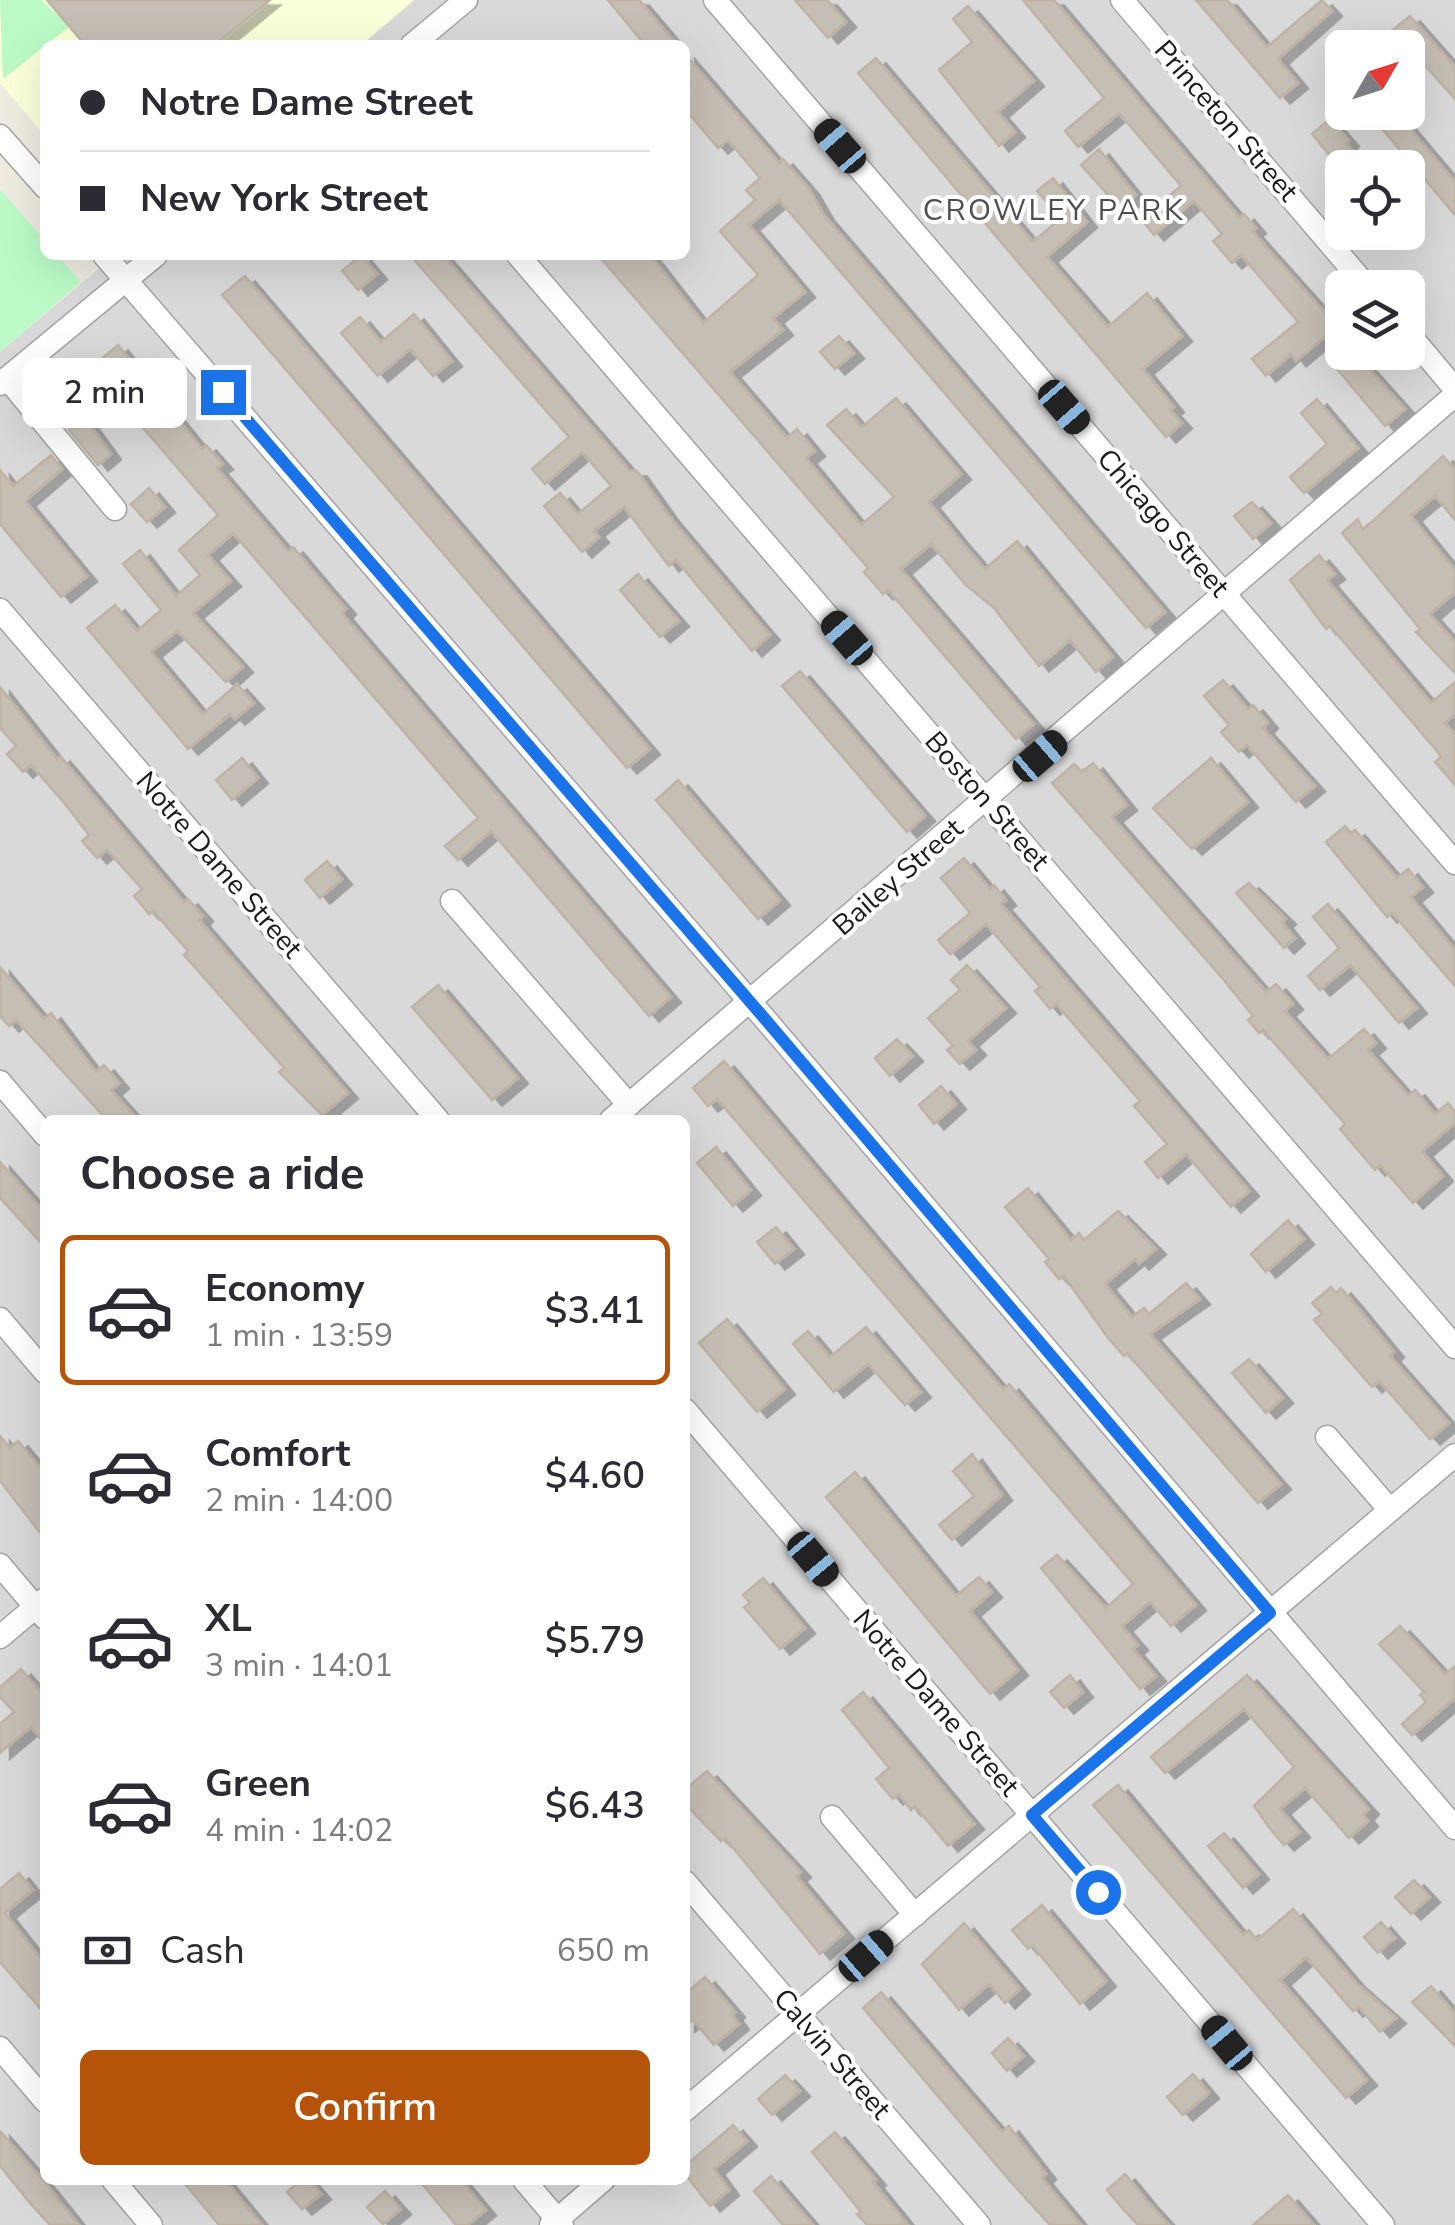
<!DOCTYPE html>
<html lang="en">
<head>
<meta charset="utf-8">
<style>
  :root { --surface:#fff; --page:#f2f2f3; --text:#2b2b33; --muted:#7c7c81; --line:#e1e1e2; --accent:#b45309 }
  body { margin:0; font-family:"Nunito Sans",sans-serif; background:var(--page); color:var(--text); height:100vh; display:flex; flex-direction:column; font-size:38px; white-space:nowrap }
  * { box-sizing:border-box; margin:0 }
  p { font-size:32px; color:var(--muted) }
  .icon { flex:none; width:55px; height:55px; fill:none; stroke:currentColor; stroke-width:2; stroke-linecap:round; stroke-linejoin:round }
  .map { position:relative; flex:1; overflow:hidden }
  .panel { position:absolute; left:40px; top:1115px; width:650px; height:1070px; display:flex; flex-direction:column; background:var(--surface); border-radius:15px; box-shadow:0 10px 40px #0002 }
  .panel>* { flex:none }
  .hud { position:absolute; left:40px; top:40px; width:650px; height:220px; border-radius:15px; box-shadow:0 10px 40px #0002; display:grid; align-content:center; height:220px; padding:0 40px; background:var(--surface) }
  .needle { width:65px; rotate:51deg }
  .tools { position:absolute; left:1325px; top:30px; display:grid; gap:20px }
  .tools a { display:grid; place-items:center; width:100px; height:100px; border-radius:15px; background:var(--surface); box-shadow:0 10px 40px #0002; font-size:50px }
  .end { position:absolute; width:45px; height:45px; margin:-22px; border:12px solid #1a73e8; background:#fff; box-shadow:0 0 0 5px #fff }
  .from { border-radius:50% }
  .bubble { position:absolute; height:70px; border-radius:15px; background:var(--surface); box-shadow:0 10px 40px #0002; font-size:32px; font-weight:600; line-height:70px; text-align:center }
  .car { position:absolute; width:30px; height:60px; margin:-30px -15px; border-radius:12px; box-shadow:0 0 8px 2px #0007; background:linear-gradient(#222 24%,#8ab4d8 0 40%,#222 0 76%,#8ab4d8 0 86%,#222 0) }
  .hud b { display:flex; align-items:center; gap:35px; height:95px; font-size:38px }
  .hud b+b { border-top:2px solid var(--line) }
  .hud i { width:25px; height:25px; background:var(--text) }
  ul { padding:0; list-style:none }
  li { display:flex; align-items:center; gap:30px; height:150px; margin:0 20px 15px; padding:0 20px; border:5px solid transparent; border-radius:15px }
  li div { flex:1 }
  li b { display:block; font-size:38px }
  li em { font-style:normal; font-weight:600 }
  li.current { border-color:var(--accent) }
  li>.icon { width:90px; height:90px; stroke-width:1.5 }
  h2 { padding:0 40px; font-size:45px; line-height:120px }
  .pay { display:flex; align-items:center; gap:25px; height:110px; padding:0 40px; font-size:38px }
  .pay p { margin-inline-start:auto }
  .action { display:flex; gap:20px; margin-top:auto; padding:20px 40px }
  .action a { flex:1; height:115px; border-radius:15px; background:var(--accent); color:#fff; font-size:40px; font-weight:600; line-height:115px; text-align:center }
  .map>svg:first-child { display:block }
  .residential { fill:#dad9d9; fill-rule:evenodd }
  .education { fill:#fbffd9 }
  .park { fill:#bbfac7 }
  .building { fill:#c5beb4; stroke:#bfb3a3; stroke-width:2.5; filter:url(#shadow) }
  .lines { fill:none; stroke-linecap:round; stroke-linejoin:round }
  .minor-casing { stroke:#a3a3a3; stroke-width:25 }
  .minor { stroke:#fff; stroke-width:22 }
  .route { stroke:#1a73e8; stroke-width:12 }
  .labels { text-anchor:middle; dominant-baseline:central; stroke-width:8; stroke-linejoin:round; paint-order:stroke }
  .street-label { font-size:28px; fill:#1c1c1c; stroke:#fff }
  .neighbourhood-label { font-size:30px; letter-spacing:2.5px; fill:#4f4f4f; stroke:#fff }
</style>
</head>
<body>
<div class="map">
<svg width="1455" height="2225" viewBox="0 0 1455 2225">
  <defs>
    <filter id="shadow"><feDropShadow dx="10" dy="5.5" stdDeviation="0" flood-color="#0004"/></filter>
  </defs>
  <rect width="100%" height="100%" fill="#eeebe1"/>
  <path class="residential" d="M414 0H1455V2225H0V352L115 255H685V45H362ZM1342 48H1408V112H1342ZM1342 168H1408V232H1342ZM1342 288H1408V352H1342ZM45 1120H685V2180H45Z"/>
  <path class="education" d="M0 0H414L361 45H45V136L0 83Z"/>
  <g class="park">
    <path d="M0 0H41L70 26 3 79Z"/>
    <path d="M0 189 45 241V255H57L81 282 0 352Z"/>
  </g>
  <g class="building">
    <path d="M47 0H270L215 45H85Z"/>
    <path d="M608 0H639L677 45H645Z"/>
    <path d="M795 0H827L846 22 828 38Z"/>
    <path d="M1023 0H1054L1240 218 1244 214 1256 228 1252 231 1336 325 1331 332 1296 361 1291 354 1266 376 1252 359 1298 322 1241 255 1232 263 1213 241 1222 234 1194 201 1154 235 1141 219 1181 186 1119 113 1078 147 1065 131 1104 98Z"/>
    <path d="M1196 0H1227L1267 47 1322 0 1332 11 1278 59 1298 83 1280 98Z"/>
    <path d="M968 6 1034 81 998 112 1015 132 999 146 939 70 972 42 953 19Z"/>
    <path d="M1410 16 1455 67V99L1393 30Z"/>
    <path d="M685 54 779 163 783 159 809 189 824 215 1165 612 1146 628 779 200 749 225 805 292 773 318 783 330 730 372 787 438 797 429 815 451 806 458 861 525 894 497 827 425 846 409 862 427 896 398 961 474 929 502 958 538 985 569 1017 541 1113 657 1096 672 1070 640 1039 666 994 608 966 585 931 544 901 569 1034 724 1016 739 888 590 883 594 864 572 868 568 598 255H650L703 323 758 275 720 231 755 200 746 190 760 178 728 140 718 148 685 109Z"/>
    <path d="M876 58 1033 242 1061 218 1037 191 1053 178 1087 222 1047 257 1108 327 1147 293 1182 336 1143 369 1174 407 1170 410 1182 423 1166 437 858 73Z"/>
    <path d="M1368 112H1396L1428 150 1455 182V215Z"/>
    <path d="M1330 119 1349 141 1346 143 1367 168H1340L1312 134Z"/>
    <path d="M1099 149 1136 195 1120 208 1081 165Z"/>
    <path d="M361 255 377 274 358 290 342 271Z"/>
    <path d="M410 255H443L630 471H637L669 516 770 635 752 651 676 560 669 566 624 507 594 531 599 537 582 552 544 506 560 493 578 514 611 486 582 452 545 484 532 469 569 437Z"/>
    <path d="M245 276 650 749 627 768 222 295Z"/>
    <path d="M414 314 452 361 433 376 410 349 378 376 341 333 360 317 381 342Z"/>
    <path d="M839 336 854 353 835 369 820 352Z"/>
    <path d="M118 345 202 449 206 445 223 464 217 468 288 551 293 547 325 585 346 609 342 613 347 619 671 997 649 1016 491 831 458 860 445 846 478 818 233 533 208 555 231 581 193 613 243 667 226 682 177 631 151 652 203 714 237 684 254 703 235 719 230 714 188 749 87 628 115 605 137 631 161 610 123 564 140 550 176 596 200 575 179 550 218 515 108 387 102 391 86 372Z"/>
    <path d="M1356 354 1405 409 1385 426 1337 369Z"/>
    <path d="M1317 399 1358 448 1304 493 1290 477 1327 444 1301 413Z"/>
    <path d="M84 417 111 454 98 465 69 430Z"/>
    <path d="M51 455 62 469 25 501 87 576 61 597 0 524V470L13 486Z"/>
    <path d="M1443 456 1455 470V520L1435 496 1411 516 1455 570V592L1430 614 1455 642V673L1416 632 1420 629 1342 533 1358 519 1363 530Z"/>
    <path d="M149 488 165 507 147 522 131 504Z"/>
    <path d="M1252 502 1271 523 1253 539 1234 516Z"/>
    <path d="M1319 555 1335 574 1327 580 1431 703 1455 682V714L1445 723 1455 734V785L1435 762 1441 757 1436 750 1330 626 1326 629 1290 580Z"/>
    <path d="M638 574 679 621 660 637 620 590Z"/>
    <path d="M800 671 925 816 907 832 782 686Z"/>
    <path d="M1223 680 1248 709 1253 705 1268 723 1263 728 1315 786 1296 802 1247 745 1239 752 1221 732 1229 725 1204 696Z"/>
    <path d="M0 687 57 759 60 756 184 902 188 899 203 916 199 920 348 1093 322 1115 279 1072 284 1068 184 955 188 951 153 911 149 914 134 896 142 889 107 850 97 858 82 841 89 835 65 804 31 765 23 772 7 754 16 746 0 728Z"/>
    <path d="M242 758 258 778 232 800 216 780Z"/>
    <path d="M1211 758 1248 802 1192 849 1153 808Z"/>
    <path d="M1093 763 1127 805 1112 817 1266 992 1276 984 1293 1004 1285 1011 1328 1059 1364 1029 1376 1043 1368 1050 1408 1095 1415 1090 1435 1114 1448 1103 1455 1112V1123L1422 1151 1443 1176 1413 1203 1380 1165 1375 1170 1340 1129 1345 1124 1263 1030 1259 1033 1248 1020 1253 1016 1223 979 1052 783 1074 764 1082 772Z"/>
    <path d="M678 780 780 900 758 919 656 800Z"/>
    <path d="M1345 826 1351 833 1355 830 1397 878 1408 869 1423 887 1411 897 1455 950V986L1392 913 1387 917 1326 842Z"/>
    <path d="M964 858 990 889 994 885 1006 900 1001 904 1249 1191 1231 1207 1186 1154 1158 1178 1145 1162 1167 1144 1134 1106 1140 1101 1056 1004 1050 1009 1035 991 1040 987 986 924 950 954 938 940 970 913 941 878Z"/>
    <path d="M327 861 342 879 320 898 305 880Z"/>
    <path d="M1249 883 1286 919 1282 922 1295 938 1284 948 1236 893Z"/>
    <path d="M1328 904 1417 1008 1399 1023 1350 965 1320 990 1308 976 1339 948 1313 917Z"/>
    <path d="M967 965 1006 1008 968 1041 976 1050 960 1064 947 1050 953 1046 928 1018 960 990 951 980Z"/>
    <path d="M0 967 44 1019 51 1013 96 1072 104 1065 119 1083 111 1090 138 1120H107L16 1020 9 1026 0 1016Z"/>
    <path d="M438 985 518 1078 492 1100 412 1007Z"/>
    <path d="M897 1039 913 1056 890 1076 875 1058Z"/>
    <path d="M724 1061 938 1314 1003 1389 1009 1384 1196 1605 1171 1626 1150 1602 1122 1626 1138 1645 1133 1649 1156 1676 1140 1689 1041 1568 1057 1555 1106 1608 1133 1584 717 1099 708 1106 693 1088Z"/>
    <path d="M941 1086 956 1104 934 1124 919 1105Z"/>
    <path d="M716 1147 751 1190 733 1206 697 1163Z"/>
    <path d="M0 1162 45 1213V1247L0 1198Z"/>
    <path d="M1028 1188 1071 1240 1079 1233 1084 1240 1118 1211 1156 1249 1139 1264 1135 1259 1105 1284 1132 1317 1144 1308 1149 1314 1186 1283 1200 1299 1150 1334 1281 1484 1258 1503 1127 1353 1124 1356 1108 1338 1064 1276 1059 1279 1045 1262 1049 1259 1005 1207Z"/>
    <path d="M1288 1220 1304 1239 1266 1272 1251 1254Z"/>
    <path d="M776 1227 794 1249 775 1264 757 1242Z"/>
    <path d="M1331 1287 1336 1293 1341 1288 1354 1303 1394 1352 1390 1356 1449 1423 1430 1439 1379 1381 1372 1387 1314 1320 1322 1314 1312 1303Z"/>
    <path d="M727 1319 785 1389 757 1412 699 1343Z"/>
    <path d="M866 1327 921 1392 905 1405 868 1364 834 1392 793 1344 808 1331 830 1357Z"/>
    <path d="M1249 1359 1283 1398 1266 1413 1232 1373Z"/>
    <path d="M0 1436 10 1448 18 1441 45 1473V1539L0 1481Z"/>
    <path d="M972 1454 1002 1495 952 1540 939 1525 974 1496 953 1471Z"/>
    <path d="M855 1472 956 1596 979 1577 992 1592 970 1611 1018 1670 990 1694 826 1497Z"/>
    <path d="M763 1578 805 1628 780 1649 744 1607 750 1603 743 1595Z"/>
    <path d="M1400 1626 1445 1674 1455 1666V1698L1412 1735 1402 1724 1426 1702 1420 1695 1424 1692 1379 1644Z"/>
    <path d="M21 1669 45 1697V1744L31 1727 0 1753V1724L14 1712 0 1697V1687Z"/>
    <path d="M1070 1675 1083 1692 1064 1708 1050 1692Z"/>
    <path d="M1247 1675 1369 1809 1363 1815 1368 1821 1349 1838 1305 1788 1280 1809 1300 1832 1284 1845 1271 1830 1254 1806 1294 1767 1244 1709 1165 1773 1151 1757Z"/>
    <path d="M863 1692 974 1824 948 1846 915 1806 911 1810 899 1794 893 1799 876 1779 889 1768 842 1710Z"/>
    <path d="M707 1771 801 1872 796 1876 844 1933 820 1954 725 1838 721 1841 685 1804V1790Z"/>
    <path d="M1118 1785 1243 1935 1249 1930 1257 1940 1293 1909 1355 1982 1396 2018 1380 2032 1359 2007 1353 2011 1306 1957 1280 1980 1367 2080 1346 2098 1093 1805Z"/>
    <path d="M1224 1833 1259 1874 1243 1888 1208 1846Z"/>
    <path d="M19 1873 33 1890 5 1913 45 1964V2014L0 1962V1889Z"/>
    <path d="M1414 1880 1430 1897 1411 1914 1395 1897Z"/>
    <path d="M1042 1905 1106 1981 1080 2004 1032 1945 1028 1949 1012 1930Z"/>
    <path d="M1381 1922 1395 1938 1378 1953 1364 1937Z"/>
    <path d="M964 1923 1020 1989 1005 2003 989 1984 959 2010 922 1964Z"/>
    <path d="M705 1977 735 2012 732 2015 739 2024 714 2045 693 2020 685 2026V1994Z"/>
    <path d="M1431 1986 1455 2014V2046L1412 2002Z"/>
    <path d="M881 1992 1002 2132 1009 2126 1046 2174 1042 2178 1081 2225H1050L1010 2181 863 2008Z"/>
    <path d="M1008 2038 1024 2056 1007 2071 992 2053Z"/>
    <path d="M1193 2074 1209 2093 1183 2115 1167 2097Z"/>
    <path d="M785 2075 800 2091 772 2115 758 2099Z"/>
    <path d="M733 2125 747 2141 714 2169 729 2190 710 2206 685 2174V2166Z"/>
    <path d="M0 2131 42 2179 79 2225H50L30 2203 0 2166Z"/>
    <path d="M835 2132 876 2180 873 2182 908 2225H867L857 2214 861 2212 812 2152Z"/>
    <path d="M1125 2174 1148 2202 1169 2225H1138L1122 2208 1107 2190Z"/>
    <path d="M771 2176 800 2210 813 2225H783L754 2191Z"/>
    <path d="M182 2180H225L262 2225H219Z"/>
    <path d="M301 2180H309L321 2194 302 2209 287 2192Z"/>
    <path d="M419 2180H461L486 2210 468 2225H456Z"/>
    <path d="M385 2191 401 2209 383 2224 367 2207Z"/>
    <path d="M1288 2195 1314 2225H1253Z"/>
  </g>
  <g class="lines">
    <defs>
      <g id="minor">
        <path d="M715 0 1455 863"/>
        <path d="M1122 0 1368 288"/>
        <path d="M412 45 466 0"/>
        <path d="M0 136 45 187"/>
        <path d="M104 255 765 1019 1455 1828"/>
        <path d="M518 255 1455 1347"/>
        <path d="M1408 333 1455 389"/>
        <path d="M7 378 115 509"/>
        <path d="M0 384 156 255"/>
        <path d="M0 610 438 1120"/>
        <path d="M452 901 629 1105"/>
        <path d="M0 1082 45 1135"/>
        <path d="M611 1120 1455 395"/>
        <path d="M0 1319 45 1372"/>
        <path d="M685 1410 1383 2225"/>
        <path d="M1327 1437 1390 1510"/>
        <path d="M0 1565 45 1618"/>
        <path d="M0 1637 45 1599"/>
        <path d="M832 1817 915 1915"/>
        <path d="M685 1882 979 2225"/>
        <path d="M0 2048 45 2101"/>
        <path d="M685 2110 1455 1455"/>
        <path d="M113 2180 151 2225"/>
        <path d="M524 2180 562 2225"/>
        <path d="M551 2225 603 2180"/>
      </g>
    </defs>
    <use href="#minor" class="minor-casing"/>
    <use href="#minor" class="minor"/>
  </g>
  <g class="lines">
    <path class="route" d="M223 392 765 1019 1270 1613 1032 1815 1098 1892"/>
  </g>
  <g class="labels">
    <g class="street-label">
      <text transform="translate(1226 121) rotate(49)">Princeton Street</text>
      <text transform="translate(1163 523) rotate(49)">Chicago Street</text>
      <text transform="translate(987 801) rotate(49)">Boston Street</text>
      <text transform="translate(219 865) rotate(49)">Notre Dame Street</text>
      <text transform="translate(898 877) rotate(-41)">Bailey Street</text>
      <text transform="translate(936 1703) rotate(49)">Notre Dame Street</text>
      <text transform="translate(832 2054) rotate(49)">Calvin Street</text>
    </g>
    <g class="neighbourhood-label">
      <text x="1054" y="210">CROWLEY PARK</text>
    </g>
  </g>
</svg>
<div class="tools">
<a><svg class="needle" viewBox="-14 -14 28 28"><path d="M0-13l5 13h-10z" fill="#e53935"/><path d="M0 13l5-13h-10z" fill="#7c7c81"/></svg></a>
<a><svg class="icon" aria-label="locate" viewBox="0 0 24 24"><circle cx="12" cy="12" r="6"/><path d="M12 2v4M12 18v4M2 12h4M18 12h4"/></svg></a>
<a><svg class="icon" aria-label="layers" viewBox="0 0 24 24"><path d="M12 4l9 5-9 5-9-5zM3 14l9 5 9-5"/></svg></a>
</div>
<i class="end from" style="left:1098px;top:1892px"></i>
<i class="end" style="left:223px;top:392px"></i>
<div class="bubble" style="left:22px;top:358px;width:165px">2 min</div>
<i class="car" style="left:840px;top:146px;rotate:319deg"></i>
<i class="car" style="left:1064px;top:407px;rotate:139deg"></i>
<i class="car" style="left:847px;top:638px;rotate:319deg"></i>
<i class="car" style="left:1040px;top:756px;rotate:49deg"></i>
<i class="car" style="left:813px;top:1559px;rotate:140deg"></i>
<i class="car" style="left:866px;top:1956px;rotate:49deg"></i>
<i class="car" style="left:1227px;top:2043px;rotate:320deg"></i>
<div class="hud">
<b><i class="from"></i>Notre Dame Street</b>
<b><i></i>New York Street</b>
</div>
<section class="panel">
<h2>Choose a ride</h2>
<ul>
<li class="current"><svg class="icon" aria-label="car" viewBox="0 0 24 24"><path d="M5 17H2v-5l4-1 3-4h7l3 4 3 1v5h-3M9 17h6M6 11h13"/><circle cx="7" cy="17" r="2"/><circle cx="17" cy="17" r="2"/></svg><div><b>Economy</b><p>1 min · 13:59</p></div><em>$3.41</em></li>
<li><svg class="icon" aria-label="car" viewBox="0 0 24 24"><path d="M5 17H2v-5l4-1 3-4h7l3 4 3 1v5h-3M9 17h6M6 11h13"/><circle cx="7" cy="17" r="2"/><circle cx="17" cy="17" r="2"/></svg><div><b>Comfort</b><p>2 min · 14:00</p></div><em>$4.60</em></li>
<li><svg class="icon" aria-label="car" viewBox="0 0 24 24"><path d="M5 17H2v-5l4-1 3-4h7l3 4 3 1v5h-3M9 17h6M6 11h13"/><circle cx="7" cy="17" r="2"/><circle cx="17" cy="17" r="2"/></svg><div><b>XL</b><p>3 min · 14:01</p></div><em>$5.79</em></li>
<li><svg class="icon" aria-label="car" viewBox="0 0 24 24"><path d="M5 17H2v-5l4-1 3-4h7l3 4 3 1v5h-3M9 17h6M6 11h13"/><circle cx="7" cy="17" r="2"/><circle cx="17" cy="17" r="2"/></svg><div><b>Green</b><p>4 min · 14:02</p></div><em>$6.43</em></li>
</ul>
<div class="pay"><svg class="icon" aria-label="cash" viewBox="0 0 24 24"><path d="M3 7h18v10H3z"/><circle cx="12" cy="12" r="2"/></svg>Cash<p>650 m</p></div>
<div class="action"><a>Confirm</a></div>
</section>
</div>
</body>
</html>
